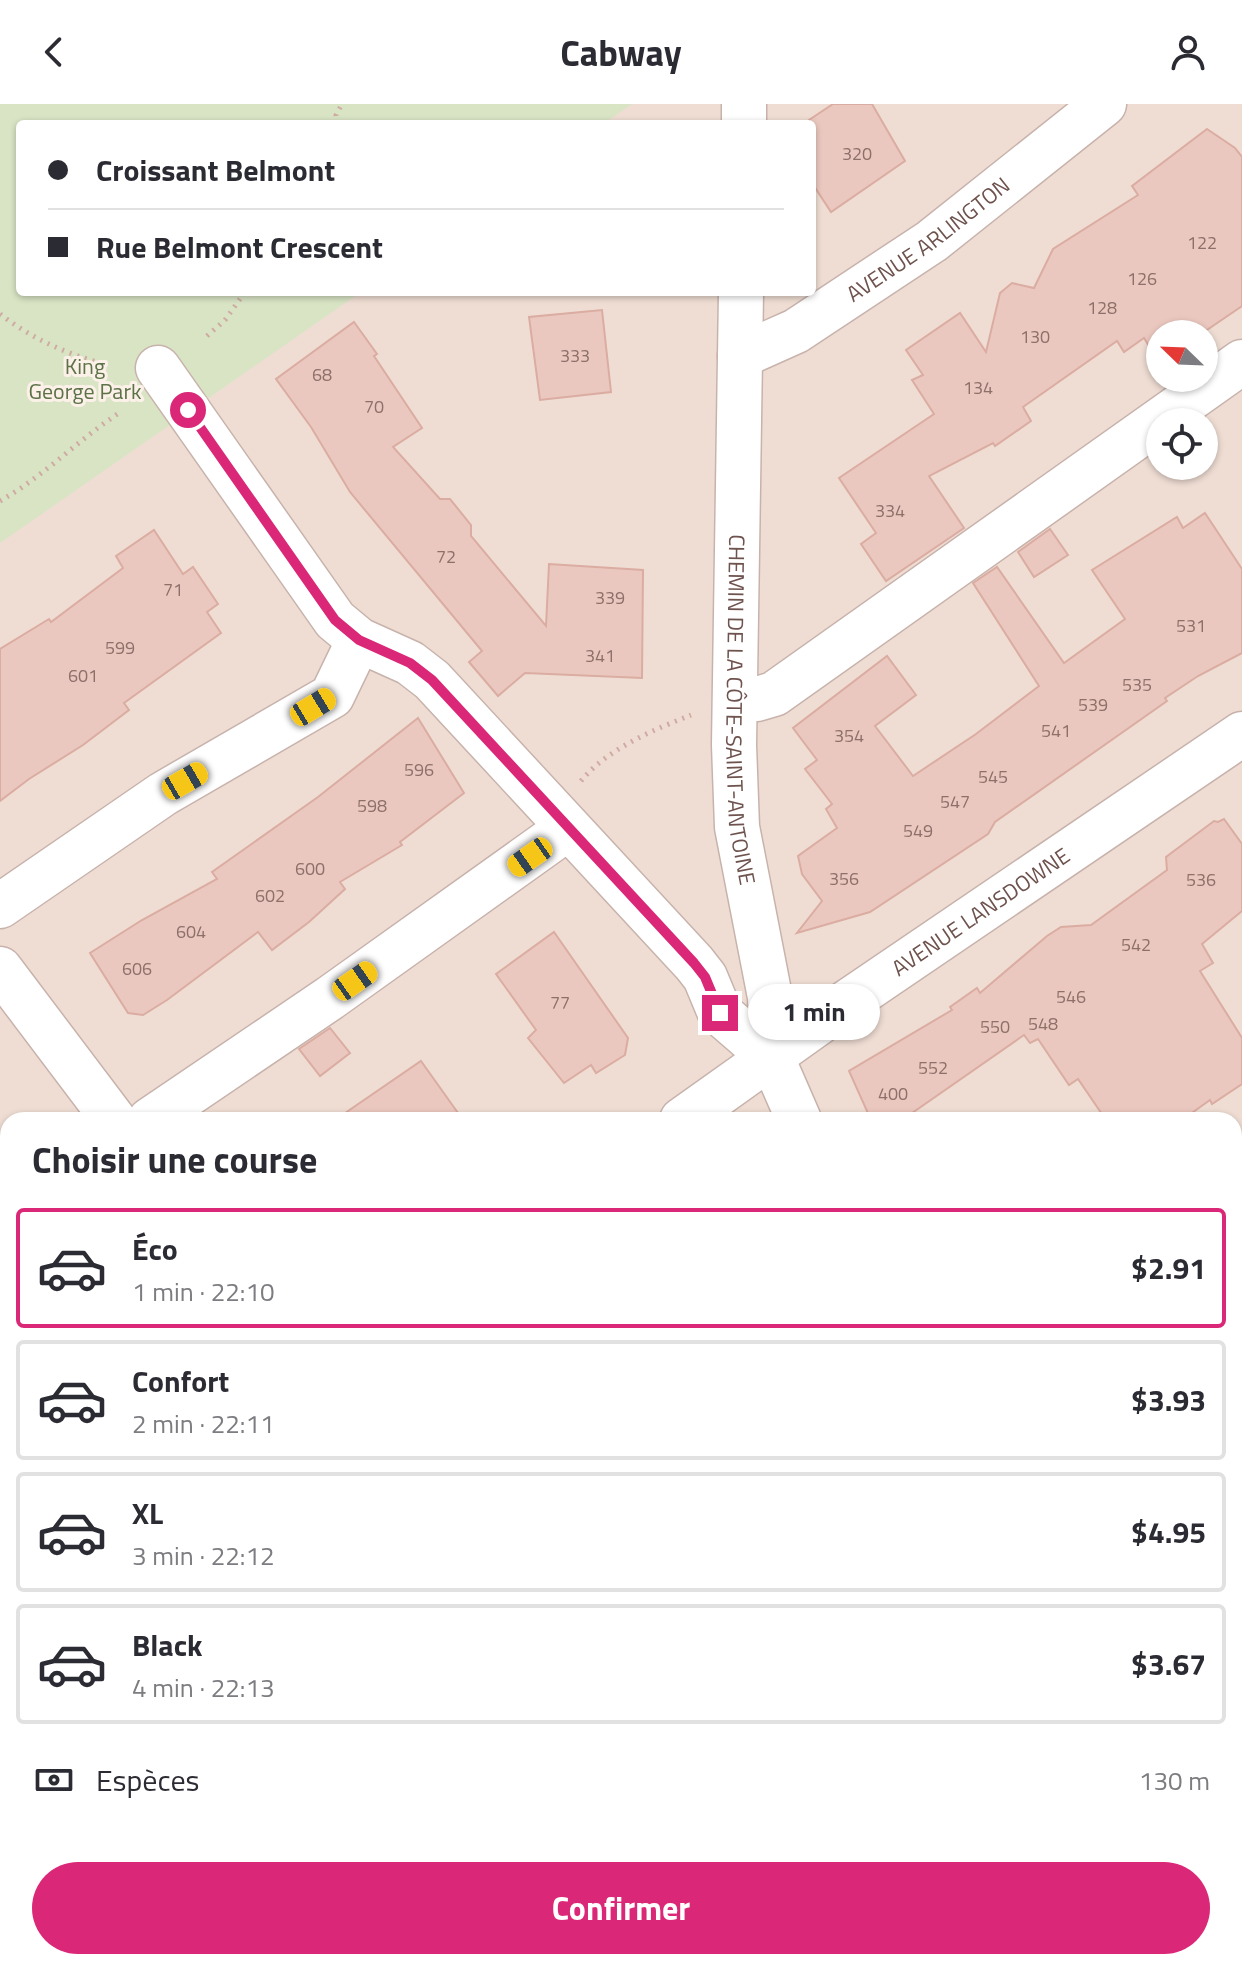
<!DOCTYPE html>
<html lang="fr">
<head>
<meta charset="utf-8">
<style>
  :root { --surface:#fff; --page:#f7f7f7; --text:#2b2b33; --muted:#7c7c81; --line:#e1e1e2; --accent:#db2777 }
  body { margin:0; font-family:"Titillium Web",sans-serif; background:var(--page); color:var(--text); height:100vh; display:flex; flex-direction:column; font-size:30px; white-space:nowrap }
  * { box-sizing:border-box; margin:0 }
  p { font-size:26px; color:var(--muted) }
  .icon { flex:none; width:44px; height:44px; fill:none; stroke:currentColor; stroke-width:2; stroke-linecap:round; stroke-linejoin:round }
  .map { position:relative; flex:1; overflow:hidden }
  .sheet { position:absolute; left:0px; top:1008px; width:1242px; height:858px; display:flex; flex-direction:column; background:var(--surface); border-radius:24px 24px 0 0; box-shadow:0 2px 6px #0004 }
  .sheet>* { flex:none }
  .top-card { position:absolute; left:16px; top:16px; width:800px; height:176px; border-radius:8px; box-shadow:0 2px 6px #0004; display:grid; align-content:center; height:176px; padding:0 32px; background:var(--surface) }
  .needle { width:52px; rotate:293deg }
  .buttons { position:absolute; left:1146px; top:216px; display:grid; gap:16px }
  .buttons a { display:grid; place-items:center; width:72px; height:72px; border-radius:50%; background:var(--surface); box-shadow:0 2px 6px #0004; font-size:40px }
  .end { position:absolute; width:36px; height:36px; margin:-18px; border:10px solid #db2777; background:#fff; box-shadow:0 0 0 4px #fff }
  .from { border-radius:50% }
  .bubble { position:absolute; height:56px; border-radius:28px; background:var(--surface); box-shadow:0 2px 6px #0004; font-size:26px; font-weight:700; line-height:56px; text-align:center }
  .car { position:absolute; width:24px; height:48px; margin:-24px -12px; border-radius:10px; box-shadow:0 0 6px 2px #0007; background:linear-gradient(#f5c518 24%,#345 0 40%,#f5c518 0 76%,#345 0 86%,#f5c518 0) }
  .top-card b { display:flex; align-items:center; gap:28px; height:76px; font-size:30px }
  .top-card b+b { border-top:2px solid var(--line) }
  .top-card i { width:20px; height:20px; background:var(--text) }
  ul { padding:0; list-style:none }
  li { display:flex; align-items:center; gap:24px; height:120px; margin:0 16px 12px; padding:0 16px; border:4px solid var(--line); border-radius:8px }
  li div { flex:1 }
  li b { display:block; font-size:30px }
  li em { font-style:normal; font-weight:700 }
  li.current { border-color:var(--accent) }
  li>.icon { width:72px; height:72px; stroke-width:1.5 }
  h2 { padding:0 32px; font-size:36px; line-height:96px }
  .pay { display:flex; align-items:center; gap:20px; height:88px; padding:0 32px; font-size:30px }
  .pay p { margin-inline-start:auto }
  .cta { display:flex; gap:16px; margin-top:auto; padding:16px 32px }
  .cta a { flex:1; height:92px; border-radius:48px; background:var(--accent); color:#fff; font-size:32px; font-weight:700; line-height:92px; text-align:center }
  header { display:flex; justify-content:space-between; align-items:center; height:104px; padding:0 32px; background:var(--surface); font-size:36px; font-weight:700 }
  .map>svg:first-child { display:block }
  .residential { fill:#efddd3; fill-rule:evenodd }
  .green { fill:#d8e4c4 }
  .building { fill:#ebc8bf; stroke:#dbaca1; stroke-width:2 }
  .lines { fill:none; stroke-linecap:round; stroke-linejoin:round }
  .minor-casing { stroke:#c8b3ac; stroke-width:47 }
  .path { stroke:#cfaba3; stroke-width:5; stroke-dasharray:2 6; stroke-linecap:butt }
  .minor { stroke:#fff; stroke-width:44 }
  .route { stroke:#db2777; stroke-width:10 }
  .labels { text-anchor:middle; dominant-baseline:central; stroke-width:6; stroke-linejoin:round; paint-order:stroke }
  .number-label { font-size:18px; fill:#8d706a }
  .street-label { font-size:22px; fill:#6e524d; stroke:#fcf1e9 }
  .park-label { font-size:22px; fill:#5c7247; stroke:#fcf1e9 }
</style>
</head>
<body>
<header><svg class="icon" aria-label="back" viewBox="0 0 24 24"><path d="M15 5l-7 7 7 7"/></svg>Cabway<svg class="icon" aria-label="person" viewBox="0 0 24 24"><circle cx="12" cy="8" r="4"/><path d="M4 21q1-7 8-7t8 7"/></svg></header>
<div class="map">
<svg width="1242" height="1865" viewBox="0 0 1242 1865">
  <rect width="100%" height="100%" fill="#f9ece4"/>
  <path class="residential" d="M0 0H1242V1865H0ZM20 20H812V188H20ZM1160 230H1204V274H1160ZM1160 318H1204V362H1160ZM8 1016H1234V1858H8Z"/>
  <path class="green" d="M0 0H632L603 20H20V188H361L0 439Z"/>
  <g class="building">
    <path d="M833 0H872L905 57 831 108 812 79V20H803Z"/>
    <path d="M1207 25 1235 44 1242 53V202L1201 230H1160V243L1156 236 1149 242 1144 234 1124 248 1117 237 1023 303 1031 317 995 342 993 339 929 372 964 424 886 477 861 440 876 429 839 374 934 310 912 276 923 271 906 246 960 209 986 248 1000 189 1012 179 1034 184 1053 145 1138 91 1132 82Z"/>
    <path d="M602 206 611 288 540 296 529 213Z"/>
    <path d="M354 218 377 250 374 252 422 324 393 343 440 395H450L471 421V432L546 522 549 460 643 466 642 574 525 569 498 592 469 558 482 547 350 388 311 323 276 275Z"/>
    <path d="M1205 409 1242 465V549L1198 572 1165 594 1167 597 995 718 988 730 870 808 797 829 822 797 802 770 798 752 837 724 826 705 832 700 805 665 817 656 793 624 887 552 916 591 875 622 913 672 976 630 1039 582 973 479 997 463 1064 559 1125 515 1092 466 1177 413 1183 424Z"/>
    <path d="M1050 425 1068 451 1034 473 1018 448Z"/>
    <path d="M154 426 183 470 193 463 218 500 207 508 221 529 124 599 129 606 83 641 29 675 0 697V545L49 515 51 518 123 464 116 452Z"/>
    <path d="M418 614 464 689 400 738 402 741 340 778 345 785 309 818 272 846 258 828 167 896 143 911 128 909 90 849 142 816 217 775 212 768 318 693Z"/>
    <path d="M1224 715 1242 740V807L1202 840 1213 859 1200 867 1242 934V980L1212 1000 1210 996 1182 1016H1106L1078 975 1069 981 1038 935 1030 939 1024 931 902 1016H871L849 967 952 906 950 903 977 884 980 889 1047 832 1061 823 1091 821 1167 766 1166 753 1214 717 1218 718Z"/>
    <path d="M554 828 628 934 625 951 596 969 591 961 564 979 528 934 536 926 496 870Z"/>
    <path d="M330 924 350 949 320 972 299 945Z"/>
    <path d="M421 957 463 1016H335Z"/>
  </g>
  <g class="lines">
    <defs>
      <g id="minor">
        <path d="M744 20V0"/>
        <path id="s1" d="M741 188 734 641 737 723 770 893 772 954 799 1016"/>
        <path id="s2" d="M740 252 796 227 932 137 1104 0"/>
        <path d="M158 264 335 516 359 536 410 559 432 576 694 859 705 873 720 909 772 954"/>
        <path d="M736 594 757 595 774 590 1242 258"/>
        <path d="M0 802 163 690 332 592 359 536"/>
        <path d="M0 865 114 1016"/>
        <path d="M150 1016 330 894 568 724"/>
        <path id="s3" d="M682 1016 846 899 1242 630"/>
        <path d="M1234 1323 1242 1317"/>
        <path d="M0 1480 8 1475"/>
        <path d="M1234 1723 1242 1735"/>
        <path d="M423 1865 433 1858"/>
      </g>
    </defs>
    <use href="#minor" class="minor-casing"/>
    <g class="path">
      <path d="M337 20 336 11 342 0"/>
      <path d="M0 210C31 234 64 249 101 259"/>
      <path d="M207 232 225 216 245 188"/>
      <path d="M0 397C43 373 78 336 119 309"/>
      <path d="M581 677C607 645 653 626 691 611"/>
    </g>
    <use href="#minor" class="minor"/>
  </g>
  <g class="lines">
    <path class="route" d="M188 306 335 516 359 536 410 559 432 576 694 859 705 873 720 909"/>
  </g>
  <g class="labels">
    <g class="number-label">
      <text x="857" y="49">320</text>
      <text x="1202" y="138">122</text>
      <text x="1142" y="174">126</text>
      <text x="1102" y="203">128</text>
      <text x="1035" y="232">130</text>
      <text x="575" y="251">333</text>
      <text x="322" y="270">68</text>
      <text x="978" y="283">134</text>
      <text x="374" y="302">70</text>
      <text x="890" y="406">334</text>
      <text x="446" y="452">72</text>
      <text x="173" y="485">71</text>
      <text x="610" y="493">339</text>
      <text x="1191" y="521">531</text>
      <text x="120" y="543">599</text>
      <text x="600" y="551">341</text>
      <text x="83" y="571">601</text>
      <text x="1137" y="580">535</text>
      <text x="1093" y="600">539</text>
      <text x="1056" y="626">541</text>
      <text x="849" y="631">354</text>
      <text x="419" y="665">596</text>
      <text x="993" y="672">545</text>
      <text x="955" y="697">547</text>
      <text x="372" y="701">598</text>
      <text x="918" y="726">549</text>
      <text x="310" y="764">600</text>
      <text x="844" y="774">356</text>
      <text x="1201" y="775">536</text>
      <text x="270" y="791">602</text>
      <text x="191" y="827">604</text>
      <text x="1136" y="840">542</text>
      <text x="137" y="864">606</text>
      <text x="1071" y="892">546</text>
      <text x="560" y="898">77</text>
      <text x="1043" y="919">548</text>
      <text x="995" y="922">550</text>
      <text x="933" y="963">552</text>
      <text x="893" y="989">400</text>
    </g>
    <g class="street-label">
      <text stroke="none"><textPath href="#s2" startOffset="222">AVENUE ARLINGTON</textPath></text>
      <text stroke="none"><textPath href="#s1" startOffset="418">CHEMIN DE LA CÔTE-SAINT-ANTOINE</textPath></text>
      <text stroke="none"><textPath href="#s3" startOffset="364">AVENUE LANSDOWNE</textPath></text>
    </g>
    <g class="park-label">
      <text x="85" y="262">King<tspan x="85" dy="25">George Park</tspan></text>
    </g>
  </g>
</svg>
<div class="buttons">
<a><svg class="needle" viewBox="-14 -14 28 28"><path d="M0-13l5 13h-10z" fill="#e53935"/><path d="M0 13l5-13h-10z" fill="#7c7c81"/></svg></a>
<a><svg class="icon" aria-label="locate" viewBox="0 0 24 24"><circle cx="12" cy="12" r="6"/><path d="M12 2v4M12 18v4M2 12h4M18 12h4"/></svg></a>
</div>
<i class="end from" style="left:188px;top:306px"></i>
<i class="end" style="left:720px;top:909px"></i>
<div class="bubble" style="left:748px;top:880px;width:132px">1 min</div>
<i class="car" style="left:313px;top:603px;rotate:59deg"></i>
<i class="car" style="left:185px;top:677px;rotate:60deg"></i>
<i class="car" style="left:530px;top:753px;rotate:235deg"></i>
<i class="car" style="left:355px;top:877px;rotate:55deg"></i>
<div class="top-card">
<b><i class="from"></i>Croissant Belmont</b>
<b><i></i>Rue Belmont Crescent</b>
</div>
<section class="sheet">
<h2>Choisir une course</h2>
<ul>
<li class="current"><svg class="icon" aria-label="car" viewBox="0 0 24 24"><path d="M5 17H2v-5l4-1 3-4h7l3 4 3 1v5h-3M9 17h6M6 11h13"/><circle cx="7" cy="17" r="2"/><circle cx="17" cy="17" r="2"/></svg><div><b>Éco</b><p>1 min · 22:10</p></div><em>$2.91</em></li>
<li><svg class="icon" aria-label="car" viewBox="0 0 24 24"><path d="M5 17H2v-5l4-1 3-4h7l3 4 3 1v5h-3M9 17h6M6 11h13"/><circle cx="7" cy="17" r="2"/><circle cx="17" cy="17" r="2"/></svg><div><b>Confort</b><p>2 min · 22:11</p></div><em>$3.93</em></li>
<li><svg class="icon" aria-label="car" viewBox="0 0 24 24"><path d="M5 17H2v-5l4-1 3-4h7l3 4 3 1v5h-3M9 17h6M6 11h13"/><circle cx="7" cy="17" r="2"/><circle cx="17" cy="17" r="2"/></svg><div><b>XL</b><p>3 min · 22:12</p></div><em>$4.95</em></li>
<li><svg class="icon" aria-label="car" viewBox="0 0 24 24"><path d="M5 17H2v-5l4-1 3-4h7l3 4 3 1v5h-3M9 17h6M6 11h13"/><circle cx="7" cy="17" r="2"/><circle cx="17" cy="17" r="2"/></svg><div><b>Black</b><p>4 min · 22:13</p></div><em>$3.67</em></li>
</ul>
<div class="pay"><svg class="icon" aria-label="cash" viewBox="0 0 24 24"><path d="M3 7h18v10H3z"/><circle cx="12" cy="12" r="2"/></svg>Espèces<p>130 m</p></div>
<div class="cta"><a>Confirmer</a></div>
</section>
</div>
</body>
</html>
